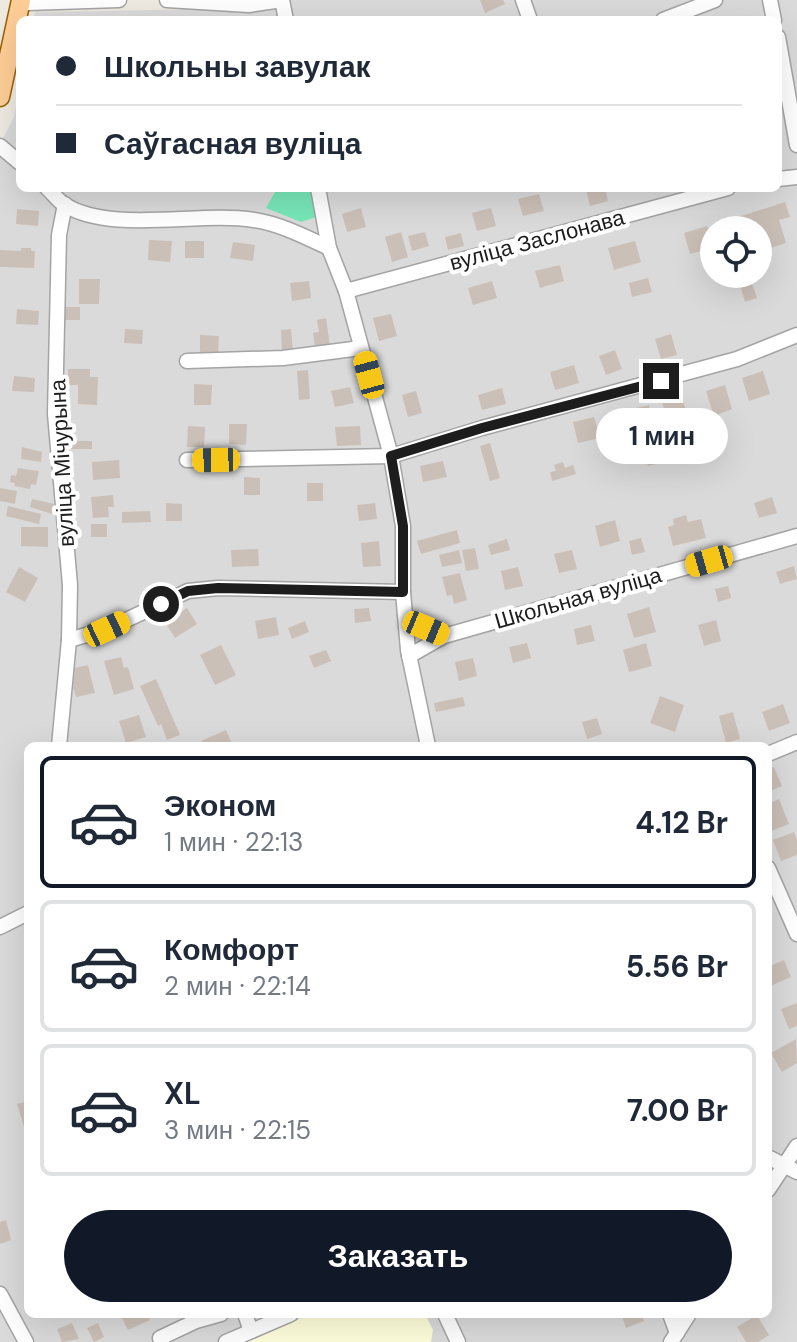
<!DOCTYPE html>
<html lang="ru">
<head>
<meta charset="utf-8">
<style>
  :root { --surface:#fff; --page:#f6f6f7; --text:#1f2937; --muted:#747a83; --line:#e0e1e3; --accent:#111827 }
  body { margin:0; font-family:"DM Sans",sans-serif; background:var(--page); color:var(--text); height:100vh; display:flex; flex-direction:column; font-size:30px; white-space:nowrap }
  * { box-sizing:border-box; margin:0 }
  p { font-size:26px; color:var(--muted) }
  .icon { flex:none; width:44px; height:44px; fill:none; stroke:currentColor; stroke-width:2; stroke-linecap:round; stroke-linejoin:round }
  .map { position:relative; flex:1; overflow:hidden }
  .side { position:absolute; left:24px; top:742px; width:748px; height:576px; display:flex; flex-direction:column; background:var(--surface); border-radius:12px; box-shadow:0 8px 32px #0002 }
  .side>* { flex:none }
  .hud { position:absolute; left:16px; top:16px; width:766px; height:176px; border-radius:12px; box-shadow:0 8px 32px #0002; display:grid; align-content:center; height:176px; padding:0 40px; background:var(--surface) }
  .controls { position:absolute; left:700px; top:216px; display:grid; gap:16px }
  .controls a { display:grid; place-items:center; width:72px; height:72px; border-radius:50%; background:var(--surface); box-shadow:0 8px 32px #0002; font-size:40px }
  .end { position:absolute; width:36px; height:36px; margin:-18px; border:10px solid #1d1d1d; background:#fff; box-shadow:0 0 0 4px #fff }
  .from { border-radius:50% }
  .bubble { position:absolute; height:56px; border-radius:28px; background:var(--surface); box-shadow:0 8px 32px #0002; font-size:26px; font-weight:700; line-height:56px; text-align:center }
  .car { position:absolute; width:24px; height:48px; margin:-24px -12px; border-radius:10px; box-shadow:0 0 6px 2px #0007; background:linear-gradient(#f5c518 24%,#345 0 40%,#f5c518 0 76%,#345 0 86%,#f5c518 0) }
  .hud b { display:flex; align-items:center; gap:28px; height:76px; font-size:30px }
  .hud b+b { border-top:2px solid var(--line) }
  .hud i { width:20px; height:20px; background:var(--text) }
  ul { padding:14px 0 0; list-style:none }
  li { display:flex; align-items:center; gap:24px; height:132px; margin:0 16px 12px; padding:0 24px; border:4px solid var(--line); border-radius:12px }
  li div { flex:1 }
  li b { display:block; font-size:30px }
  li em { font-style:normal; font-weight:700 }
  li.selected { border-color:var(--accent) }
  li>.icon { width:72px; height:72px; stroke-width:1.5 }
  .button { display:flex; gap:16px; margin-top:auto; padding:16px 40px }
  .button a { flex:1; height:92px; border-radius:48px; background:var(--accent); color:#fff; font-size:32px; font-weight:700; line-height:92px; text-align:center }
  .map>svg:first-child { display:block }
  .residential { fill:#dbdada; fill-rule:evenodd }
  .education { fill:#fffedb }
  .pitch { fill:#77e7b8 }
  .building { fill:#cbc0b7 }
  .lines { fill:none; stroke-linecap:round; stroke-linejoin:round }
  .minor-casing { stroke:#a4a4a4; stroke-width:17 }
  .major-casing { stroke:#965f00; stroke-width:21 }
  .minor { stroke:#fff; stroke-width:14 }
  .major { stroke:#ffce97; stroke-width:18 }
  .route { stroke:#1d1d1d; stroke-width:10 }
  .labels { text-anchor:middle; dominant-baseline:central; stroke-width:8; stroke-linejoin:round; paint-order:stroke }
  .street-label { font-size:22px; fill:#1d1d1d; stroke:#fff }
</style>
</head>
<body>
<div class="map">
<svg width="797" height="1342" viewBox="0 0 797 1342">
  <rect width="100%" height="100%" fill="#efeae1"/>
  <path class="residential" d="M268 0H797V1342H0V144L14 117 20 85V188H778V20H33L35 12 269 8ZM714 230H758V274H714ZM28 746H768V1314H28Z"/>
  <path class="education" d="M310 1314H425L433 1330 431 1342H242Z"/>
  <path class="pitch" d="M284 188H310L316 217 301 222 266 208 276 190Z"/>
  <g class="building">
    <path d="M480 0H503L505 4 485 13Z"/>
    <path d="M605 188 608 201 590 206 586 189Z"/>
    <path d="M539 194 544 211 523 216 518 199Z"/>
    <path d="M785 202 790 217 779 220 786 243 771 248 768 237 758 240V230H732L729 220Z"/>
    <path d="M361 208 366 227 347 232 342 214Z"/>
    <path d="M491 208 496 226 477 231 472 213Z"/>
    <path d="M17 209 39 211 38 226 16 224Z"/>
    <path d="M707 226 713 248 690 254 684 233Z"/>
    <path d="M401 232 408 257 392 262 385 237Z"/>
    <path d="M425 232 429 246 412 251 408 236Z"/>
    <path d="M461 233 464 246 448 250 445 237Z"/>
    <path d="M149 240 172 241 170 262 148 260Z"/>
    <rect x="185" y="241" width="19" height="17"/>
    <path d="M635 241 641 262 614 270 608 248Z"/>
    <path d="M233 242 255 245 253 261 230 258Z"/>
    <path d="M21 248H31V251H35L34 268 0 267V250L21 251Z"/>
    <path d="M560 265 564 281 540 288 535 271Z"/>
    <path d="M648 278 652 292 632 297 629 283Z"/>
    <path d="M79 279H100L99 304H79Z"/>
    <path d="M309 281 311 298 292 301 290 283Z"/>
    <path d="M492 281 497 298 473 305 468 288Z"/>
    <path d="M752 284 757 298 745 302 741 288Z"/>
    <rect x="64" y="307" width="16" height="13"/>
    <path d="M17 309 39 311 38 325 16 324Z"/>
    <path d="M391 314 397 336 379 341 373 318Z"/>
    <path d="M326 318 330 346 315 348 313 333 319 332 317 320Z"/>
    <path d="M125 329 143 330 142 344 124 343Z"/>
    <path d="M291 329 293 352 282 353 281 330Z"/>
    <path d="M671 334 677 355 661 359 655 339Z"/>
    <path d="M200 335 219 336 218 352H200Z"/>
    <path d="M615 350 622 369 606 375 599 356Z"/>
    <path d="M574 365 579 383 555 390 550 372Z"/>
    <path d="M68 369H90V377H98L97 405 78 404V385H68Z"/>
    <path d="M308 370 310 399 299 400 297 371Z"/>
    <path d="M763 371 770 394 749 401 742 378Z"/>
    <path d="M14 376 35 378 34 392 12 391Z"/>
    <path d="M194 384 212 385 211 405H194Z"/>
    <path d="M725 385 732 409 714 416 706 391Z"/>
    <path d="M350 387 354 403 335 407 331 391Z"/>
    <path d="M502 388 506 404 482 410 478 395Z"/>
    <path d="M416 391 422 413 408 417 402 395Z"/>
    <path d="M680 395 690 419 671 426 662 403Z"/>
    <path d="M649 405 652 418 631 423 628 410Z"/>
    <path d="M594 417 600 438 578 443 573 422Z"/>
    <path d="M229 424H247L246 445 229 444Z"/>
    <path d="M188 426 205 427 204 447H187Z"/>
    <path d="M360 426 361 445 337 446 335 427Z"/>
    <rect x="69" y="441" width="23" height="8"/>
    <path d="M653 442 659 463 648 466 642 446Z"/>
    <path d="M490 443 500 478 490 481 480 446Z"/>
    <path d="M22 447 42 452 41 462 21 459Z"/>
    <path d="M119 460 120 478 93 480 92 462Z"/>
    <path d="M443 461 447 477 423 482 420 466Z"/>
    <path d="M563 462 565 468 573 465 576 474 552 481 550 472 556 471 554 465Z"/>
    <path d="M18 468 39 471 36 485 31 484 30 489 14 486 15 483 10 482 11 475 16 476Z"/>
    <path d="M244 477 260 478V495H244Z"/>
    <rect x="307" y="483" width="16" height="18"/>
    <path d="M0 488 17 491 15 504 0 501Z"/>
    <path d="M113 495 114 507H108L109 517 93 518 91 497Z"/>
    <path d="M772 497 777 513 759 518 754 503Z"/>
    <path d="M32 499 54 504 52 514 30 507Z"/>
    <path d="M166 503 182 504V521H166Z"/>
    <path d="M375 503 377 519 359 521 357 505Z"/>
    <path d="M8 506 41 514 39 524 6 516Z"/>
    <path d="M150 511 151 522 122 523V512Z"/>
    <path d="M686 515 688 522 701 519 706 538 673 546 668 527 674 525 673 519Z"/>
    <path d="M615 520 620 541 600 547 595 526Z"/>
    <rect x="91" y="524" width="16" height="13"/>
    <path d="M21 527H48V547L21 546Z"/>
    <path d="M457 530 460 543 421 554 417 541Z"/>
    <path d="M641 538 645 552 632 555 629 541Z"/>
    <path d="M507 539 510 550 491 555 488 545Z"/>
    <path d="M379 541 381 566 363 567 361 543Z"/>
    <path d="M475 548 479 569 466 571 462 550Z"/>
    <path d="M258 549 259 566 232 567 231 550Z"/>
    <path d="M459 550 462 563 442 567 439 555Z"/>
    <path d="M572 550 577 569 559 573 554 554Z"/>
    <path d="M794 566 797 579 780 584 776 572Z"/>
    <path d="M19 567 38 578 25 602 6 592Z"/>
    <path d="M518 567 523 586 505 590 501 571Z"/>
    <path d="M460 573 467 600 454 604 452 595 447 596 442 577Z"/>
    <path d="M728 586 731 598 718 602 715 589Z"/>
    <path d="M649 607 656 632 634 638 627 614Z"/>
    <path d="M187 608 197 624 175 638 165 622Z"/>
    <path d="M369 608 371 621 355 623 354 609Z"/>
    <path d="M276 617 279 635 258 639 255 621Z"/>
    <path d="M716 620 721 641 704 646 698 625Z"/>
    <path d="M305 621 309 632 292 639 288 628Z"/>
    <path d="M591 625 595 641 577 645 574 629Z"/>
    <path d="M527 643 531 658 513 663 509 647Z"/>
    <path d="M646 643 652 666 629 672 623 650Z"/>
    <path d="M221 645 236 675 215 685 200 655Z"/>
    <path d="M326 650 331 661 314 668 309 656Z"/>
    <path d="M121 657 124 668 128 667 134 689 114 695 104 661Z"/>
    <path d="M473 658 477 676 459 681 455 662Z"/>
    <path d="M88 665 95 693 76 697 73 688 75 668Z"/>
    <path d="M156 679 180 735 167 740 161 724 158 726 140 686Z"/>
    <path d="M660 696 684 705 675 732 650 723Z"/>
    <path d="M463 697 465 706 436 712 434 703Z"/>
    <path d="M783 704 790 723 769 731 762 712Z"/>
    <path d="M733 712 740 739 726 743 719 716Z"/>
    <path d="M139 715 146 737 126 743 119 721Z"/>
    <path d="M597 718 602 734 587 739 582 722Z"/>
    <path d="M226 730 233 746H204L201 741Z"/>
    <path d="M774 767 782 786 768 792V769Z"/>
    <path d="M779 799 789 824 771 831 768 825V804Z"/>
    <path d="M794 832 797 840V855L781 861 773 840Z"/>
    <path d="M784 960 791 977 768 987V967Z"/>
    <path d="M797 1003V1026L789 1029 781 1009Z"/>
    <path d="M796 1039 797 1063 782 1072 771 1053Z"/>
    <path d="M28 1101V1129L25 1130 17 1104Z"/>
    <path d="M6 1220 11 1240 0 1244V1222Z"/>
    <path d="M120 1314H148L150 1320 128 1330Z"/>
    <path d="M621 1314H641L644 1321 626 1328Z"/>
    <path d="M757 1315 769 1335 758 1342H746L737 1327Z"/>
    <path d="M72 1323 79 1339 62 1342 57 1329Z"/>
    <path d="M98 1323 104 1337 94 1342 87 1328Z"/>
  </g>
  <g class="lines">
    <defs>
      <g id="minor">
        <path d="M21 0 28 3 119 0"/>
        <path d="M167 0 249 5 282 0 286 20"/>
        <path d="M523 0 530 20"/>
        <path d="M770 0 774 20"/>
        <path d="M663 20 715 0"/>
        <path d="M778 37 797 145"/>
        <path d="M0 146 20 163"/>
        <path d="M778 179 797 177"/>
        <path d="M47 188C53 193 58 201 65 205 112 234 200 211 254 220 280 224 306 237 329 248"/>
        <path d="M318 188 329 248 346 291 391 456 403 526V592L408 650 428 746"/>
        <path d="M346 291 728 188"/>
        <path d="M187 361 283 358 361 348"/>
        <path d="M187 460 391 456 482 428 737 359 797 335"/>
        <path d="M405 615 444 636"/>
        <path d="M69 640 107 629 188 591 218 588 403 592"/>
        <path d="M409 656 444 636 797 536"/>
        <path d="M59 746 69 640 70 585 55 414 59 235 65 204"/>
        <path d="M768 754 797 742"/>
        <path d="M768 868 797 934"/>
        <path d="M0 927 28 913"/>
        <path d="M768 1157 797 1172"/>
        <path d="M768 1190 797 1146"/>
        <path d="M0 1294 26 1342"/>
        <path d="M245 1314 251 1331"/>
        <path d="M445 1314 458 1342"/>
        <path d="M670 1314 677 1333"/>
        <path d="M162 1342 160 1338 196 1321 221 1314"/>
        <path d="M226 1342 291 1314"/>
        <path d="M671 1342 689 1314"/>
      </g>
      <path id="major" d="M0 97 21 0"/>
    </defs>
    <use href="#minor" class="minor-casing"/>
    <use href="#major" class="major-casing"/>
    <use href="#minor" class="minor"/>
    <use href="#major" class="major"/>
  </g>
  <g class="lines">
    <path class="route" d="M161 604 188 591 218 588 403 592V526L391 456 482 428 661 381"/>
  </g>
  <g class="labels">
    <g class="street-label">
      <text transform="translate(537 240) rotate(-15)">вуліца Заслонава</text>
      <text transform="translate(62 463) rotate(-93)">вуліца Мічурына</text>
      <text transform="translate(578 598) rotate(-16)">Школьная вуліца</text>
    </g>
  </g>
</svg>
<div class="controls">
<a><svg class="icon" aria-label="locate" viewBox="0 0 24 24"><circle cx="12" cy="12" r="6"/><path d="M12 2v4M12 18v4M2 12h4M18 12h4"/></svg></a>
</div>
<i class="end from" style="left:161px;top:604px"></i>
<i class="end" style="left:661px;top:381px"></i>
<div class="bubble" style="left:596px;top:408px;width:132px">1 мин</div>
<i class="car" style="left:369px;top:375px;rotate:345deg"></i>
<i class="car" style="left:216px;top:460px;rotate:269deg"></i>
<i class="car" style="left:709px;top:561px;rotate:254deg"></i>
<i class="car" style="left:426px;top:628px;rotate:113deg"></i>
<i class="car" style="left:107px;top:629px;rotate:65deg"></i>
<div class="hud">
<b><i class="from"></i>Школьны завулак</b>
<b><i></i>Саўгасная вуліца</b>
</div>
<section class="side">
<ul>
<li class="selected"><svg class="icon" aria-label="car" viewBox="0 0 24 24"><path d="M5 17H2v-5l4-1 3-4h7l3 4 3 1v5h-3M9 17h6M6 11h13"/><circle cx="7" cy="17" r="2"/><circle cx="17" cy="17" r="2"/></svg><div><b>Эконом</b><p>1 мин · 22:13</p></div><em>4.12 Br</em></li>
<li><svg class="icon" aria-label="car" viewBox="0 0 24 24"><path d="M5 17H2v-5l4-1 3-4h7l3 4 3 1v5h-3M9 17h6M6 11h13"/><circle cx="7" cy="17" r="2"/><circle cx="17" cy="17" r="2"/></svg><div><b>Комфорт</b><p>2 мин · 22:14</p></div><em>5.56 Br</em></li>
<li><svg class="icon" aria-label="car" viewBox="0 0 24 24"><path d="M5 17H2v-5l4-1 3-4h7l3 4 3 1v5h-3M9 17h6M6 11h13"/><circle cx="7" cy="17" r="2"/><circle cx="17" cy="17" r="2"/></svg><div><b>XL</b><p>3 мин · 22:15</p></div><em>7.00 Br</em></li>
</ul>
<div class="button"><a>Заказать</a></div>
</section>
</div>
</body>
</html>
